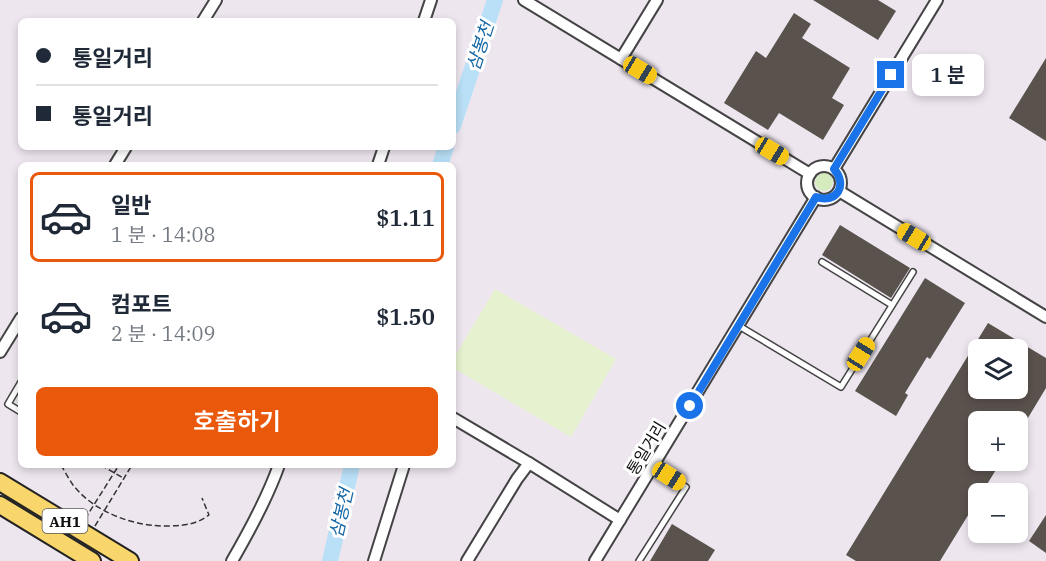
<!DOCTYPE html>
<html lang="ko">
<head>
<meta charset="utf-8">
<style>
  :root { --surface:#fff; --page:#f2f2f3; --text:#1f2937; --muted:#747a83; --line:#e0e1e3; --accent:#ea580c }
  body { margin:0; font-family:"IBM Plex Serif","Noto Sans KR",serif; background:var(--page); color:var(--text); height:100vh; display:flex; flex-direction:column; font-size:22px; white-space:nowrap }
  * { box-sizing:border-box; margin:0 }
  p { font-size:20px; color:var(--muted) }
  .icon { flex:none; width:33px; height:33px; fill:none; stroke:currentColor; stroke-width:2; stroke-linecap:round; stroke-linejoin:round }
  .map { position:relative; flex:1; overflow:hidden }
  .panel { position:absolute; left:18px; top:162px; width:438px; height:306px; display:flex; flex-direction:column; background:var(--surface); border-radius:9px; box-shadow:0 3px 9px #0003 }
  .panel>* { flex:none }
  .guide { position:absolute; left:18px; top:18px; width:438px; height:132px; border-radius:9px; box-shadow:0 3px 9px #0003; display:grid; align-content:center; height:132px; padding:0 18px; background:var(--surface) }
  .fabs { position:absolute; left:968px; top:339px; display:grid; gap:12px }
  .fabs a { display:grid; place-items:center; width:60px; height:60px; border-radius:9px; background:var(--surface); box-shadow:0 3px 9px #0003; font-size:30px }
  .end { position:absolute; width:27px; height:27px; margin:-14px; border:8px solid #1a73e8; background:#fff; box-shadow:0 0 0 3px #fff }
  .from { border-radius:50% }
  .bubble { position:absolute; height:42px; border-radius:9px; background:var(--surface); box-shadow:0 3px 9px #0003; font-size:20px; font-weight:600; line-height:42px; text-align:center }
  .car { position:absolute; width:18px; height:36px; margin:-18px -9px; border-radius:8px; box-shadow:0 0 4px 2px #0007; background:linear-gradient(#f5c518 24%,#345 0 40%,#f5c518 0 76%,#345 0 86%,#f5c518 0) }
  .guide b { display:flex; align-items:center; gap:21px; height:57px; font-size:22px }
  .guide b+b { border-top:2px solid var(--line) }
  .guide i { width:15px; height:15px; background:var(--text) }
  ul { padding:10px 0 0; list-style:none }
  li { display:flex; align-items:center; gap:18px; height:90px; margin:0 12px 9px; padding:0 6px; border:3px solid transparent; border-radius:9px }
  li div { flex:1 }
  li b { display:block; font-size:22px }
  li em { font-style:normal; font-weight:600 }
  li.active { border-color:var(--accent) }
  li>.icon { width:54px; height:54px; stroke-width:1.5 }
  .cta { display:flex; gap:12px; margin-top:auto; padding:12px 18px }
  .cta a { flex:1; height:69px; border-radius:9px; background:var(--accent); color:#fff; font-size:24px; font-weight:600; line-height:69px; text-align:center }
  .map>svg:first-child { display:block }
  .industrial { fill:#eee6ef; fill-rule:evenodd }
  .green { fill:#d5ebbd }
  .pitch { fill:#e6f2cf }
  .lines { fill:none; stroke-linecap:round; stroke-linejoin:round }
  .river { stroke:#b9e0f7; stroke-width:16 }
  .building { fill:#5a524d; fill-rule:evenodd }
  .service-casing { stroke:#444; stroke-width:8 }
  .minor-casing { stroke:#444; stroke-width:14 }
  .primary-casing { stroke:#222; stroke-width:20 }
  .path { stroke:#333; stroke-width:1.5; stroke-dasharray:6 3; stroke-linecap:butt }
  .service { stroke:#fff; stroke-width:5 }
  .minor { stroke:#fff; stroke-width:10 }
  .primary { stroke:#f9d66b; stroke-width:16 }
  .route { stroke:#1a73e8; stroke-width:8 }
  .labels { text-anchor:middle; dominant-baseline:central; stroke-width:6; stroke-linejoin:round; paint-order:stroke }
  .shield { fill:#fff; stroke:#585858; stroke-width:1.5 }
  .shield-label { font-size:15px; font-weight:bold; fill:#111 }
  .street-label { font-size:16px; fill:#111; stroke:#fff }
  .water-label { font-size:18px; font-style:italic; fill:#1768a6; stroke:#fff }
</style>
</head>
<body>
<div class="map">
<svg width="1046" height="561" viewBox="0 0 1046 561">
  <rect width="100%" height="100%" fill="#fffdf5"/>
  <path class="industrial" d="M0 0H1046V561H0ZM21 21H453V147H21ZM21 165H453V465H21ZM978 350H1017V388H978ZM978 422H1017V460H978ZM978 494H1017V532H978Z"/>
  <circle class="green" cx="824" cy="182" r="9"/>
  <path class="pitch" d="M495 289 616 359 571 437 453 368V359Z"/>
  <g class="lines">
    <g class="river">
      <path d="M453 126 495 0"/>
      <path d="M440 165 446 147"/>
      <path d="M330 561 352 465"/>
    </g>
  </g>
  <g class="building">
    <path d="M813 0H878L896 11 878 40Z"/>
    <path d="M794 13 811 24 802 38 850 68 832 98 844 105 823 140 779 113 768 130 724 103 756 51 766 58Z"/>
    <path d="M1046 58V141L1009 118Z"/>
    <path d="M840 225 910 268 891 298 822 255Z"/>
    <path d="M925 278 965 303 930 359 927 357 905 393 908 395 896 416 855 391Z"/>
    <path d="M988 323 1046 358V388L1017 436V422H978V460H1002L981 494H978V499L940 561H856L846 555ZM978 350H1017V388H978Z"/>
    <path d="M1046 515V553L1029 541Z"/>
    <path d="M672 524 715 550 708 561H650Z"/>
  </g>
  <g class="lines">
    <defs>
      <g id="service">
        <path d="M822 262 892 305"/>
        <path d="M739 326 841 387 913 272"/>
        <path d="M21 382 8 404 21 412"/>
        <path d="M639 561 686 487 653 466"/>
      </g>
      <g id="minor">
        <path d="M524 0 810 174"/>
        <path d="M203 21 216 0"/>
        <path d="M424 21 431 0"/>
        <path d="M621 59 657 0"/>
        <path d="M115 165 126 147"/>
        <path d="M378 165 384 147"/>
        <circle cx="824" cy="183" r="17"/>
        <path d="M834 169 937 0"/>
        <path d="M839 191 1046 317"/>
        <path d="M0 352 21 318"/>
        <path d="M453 418 529 463 620 520"/>
        <path d="M232 561C250 530 267 499 279 465"/>
        <path d="M374 561 404 465"/>
        <path d="M467 561 517 479 529 463"/>
        <path d="M595 561 816 197"/>
      </g>
      <g id="primary">
        <path d="M0 482 130 561"/>
        <path d="M0 505 92 561"/>
      </g>
    </defs>
    <use href="#service" class="service-casing"/>
    <use href="#minor" class="minor-casing"/>
    <use href="#primary" class="primary-casing"/>
    <g class="path">
      <path d="M61 465C65 472 69 479 73 485 95 513 135 527 169 526 186 525 195 525 209 515L202 498"/>
      <path d="M101 465 123 478"/>
      <path d="M85 519 119 465"/>
      <path d="M95 526 132 465"/>
    </g>
    <use href="#service" class="service"/>
    <use href="#minor" class="minor"/>
    <use href="#primary" class="primary"/>
  </g>
  <g class="lines">
    <path class="route" d="M690 406 816 197C837 204 848 185 834 169L891 75"/>
  </g>
  <g class="labels">
    <rect class="shield" x="42.5" y="509" width="45" height="24" rx="4.5"/>
    <g class="shield-label">
      <text x="65" y="521">AH1</text>
    </g>
    <g class="street-label">
      <text transform="translate(646 448) rotate(-59)">통일거리</text>
    </g>
    <g class="water-label">
      <text transform="translate(480 46) rotate(-72)">삼봉천</text>
      <text transform="translate(341 513) rotate(-77)">삼봉천</text>
    </g>
  </g>
</svg>
<div class="fabs">
<a><svg class="icon" aria-label="layers" viewBox="0 0 24 24"><path d="M12 4l9 5-9 5-9-5zM3 14l9 5 9-5"/></svg></a>
<a>+</a>
<a>−</a>
</div>
<i class="end from" style="left:690px;top:406px"></i>
<i class="end" style="left:891px;top:75px"></i>
<div class="bubble" style="left:912px;top:54px;width:72px">1 분</div>
<i class="car" style="left:640px;top:70px;rotate:121deg"></i>
<i class="car" style="left:772px;top:151px;rotate:121deg"></i>
<i class="car" style="left:914px;top:237px;rotate:301deg"></i>
<i class="car" style="left:861px;top:354px;rotate:32deg"></i>
<i class="car" style="left:669px;top:476px;rotate:122deg"></i>
<div class="guide">
<b><i class="from"></i>통일거리</b>
<b><i></i>통일거리</b>
</div>
<section class="panel">
<ul>
<li class="active"><svg class="icon" aria-label="car" viewBox="0 0 24 24"><path d="M5 17H2v-5l4-1 3-4h7l3 4 3 1v5h-3M9 17h6M6 11h13"/><circle cx="7" cy="17" r="2"/><circle cx="17" cy="17" r="2"/></svg><div><b>일반</b><p>1 분 · 14:08</p></div><em>$1.11</em></li>
<li><svg class="icon" aria-label="car" viewBox="0 0 24 24"><path d="M5 17H2v-5l4-1 3-4h7l3 4 3 1v5h-3M9 17h6M6 11h13"/><circle cx="7" cy="17" r="2"/><circle cx="17" cy="17" r="2"/></svg><div><b>컴포트</b><p>2 분 · 14:09</p></div><em>$1.50</em></li>
</ul>
<div class="cta"><a>호출하기</a></div>
</section>
</div>
</body>
</html>
